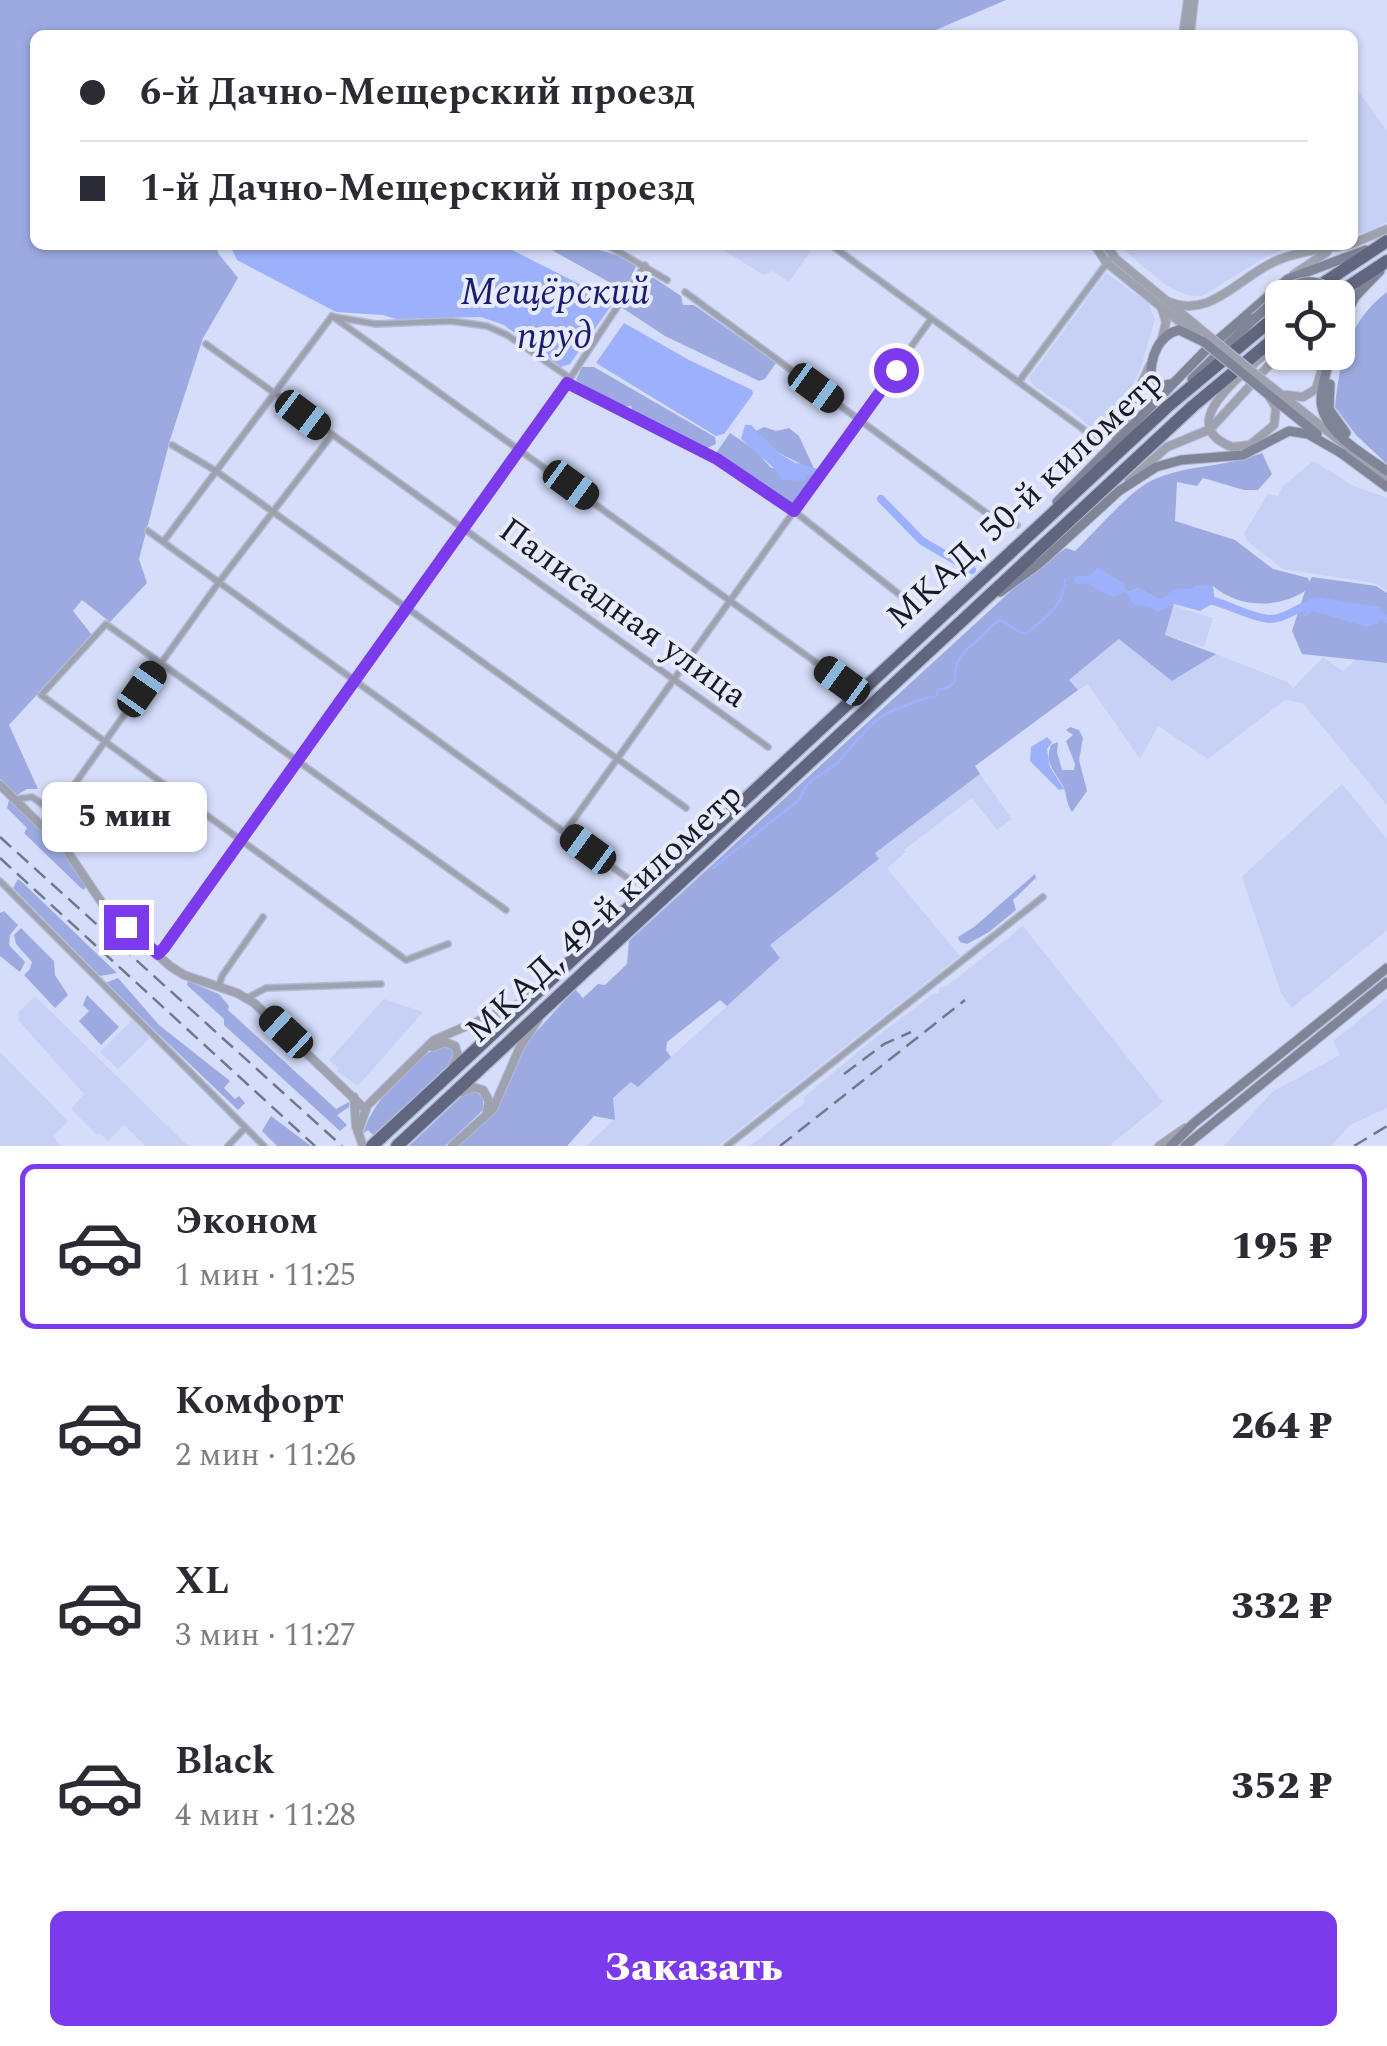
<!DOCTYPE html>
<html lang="ru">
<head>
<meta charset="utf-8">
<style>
  :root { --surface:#fff; --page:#f2f2f3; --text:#2b2b33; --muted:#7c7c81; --line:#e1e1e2; --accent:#7c3aed }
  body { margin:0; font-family:Spectral,serif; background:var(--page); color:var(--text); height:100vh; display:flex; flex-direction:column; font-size:38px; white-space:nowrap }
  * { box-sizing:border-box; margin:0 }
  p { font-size:32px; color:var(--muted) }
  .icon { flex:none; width:55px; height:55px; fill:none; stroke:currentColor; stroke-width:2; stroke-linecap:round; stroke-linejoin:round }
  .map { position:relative; height:1146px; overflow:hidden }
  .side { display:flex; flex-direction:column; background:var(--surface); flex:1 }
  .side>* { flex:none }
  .guide { position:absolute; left:30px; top:30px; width:1328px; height:220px; border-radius:15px; box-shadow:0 2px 8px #0004; display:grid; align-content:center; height:220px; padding:0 50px; background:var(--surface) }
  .buttons { position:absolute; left:1265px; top:280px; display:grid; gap:20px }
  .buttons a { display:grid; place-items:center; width:90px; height:90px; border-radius:15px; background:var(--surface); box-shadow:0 2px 8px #0004; font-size:50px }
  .end { position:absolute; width:45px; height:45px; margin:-22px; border:12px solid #7c3aed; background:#fff; box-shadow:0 0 0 5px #fff }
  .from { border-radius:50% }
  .bubble { position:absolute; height:70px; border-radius:15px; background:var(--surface); box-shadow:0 2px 8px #0004; font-size:32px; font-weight:800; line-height:70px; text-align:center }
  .car { position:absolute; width:30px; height:60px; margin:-30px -15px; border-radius:12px; box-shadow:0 0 8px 2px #0007; background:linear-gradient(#222 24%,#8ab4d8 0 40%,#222 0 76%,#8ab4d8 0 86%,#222 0) }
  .guide b { display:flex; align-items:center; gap:35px; height:95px; font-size:38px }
  .guide b+b { border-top:2px solid var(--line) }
  .guide i { width:25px; height:25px; background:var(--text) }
  ul { padding:18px 0 0; list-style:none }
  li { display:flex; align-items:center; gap:30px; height:165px; margin:0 20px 15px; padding:0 30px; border:5px solid transparent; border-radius:15px }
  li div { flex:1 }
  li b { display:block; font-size:38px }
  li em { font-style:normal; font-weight:800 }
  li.on { border-color:var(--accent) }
  li>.icon { width:90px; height:90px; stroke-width:1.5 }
  .cta { display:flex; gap:20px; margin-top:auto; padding:20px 50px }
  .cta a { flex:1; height:115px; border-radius:15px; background:var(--accent); color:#fff; font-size:40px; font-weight:800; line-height:115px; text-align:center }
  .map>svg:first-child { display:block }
  .built { fill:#c7d1f6 }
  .green { fill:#9caae1 }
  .water { fill:#9db0fc }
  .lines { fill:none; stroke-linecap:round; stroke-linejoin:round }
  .stream { stroke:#9db0fc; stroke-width:2.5 }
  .river { stroke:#9db0fc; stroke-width:8 }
  .minor-casing { stroke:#b3bad4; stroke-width:8 }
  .tertiary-casing { stroke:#b3bad4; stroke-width:10 }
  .secondary-casing { stroke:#b3bad4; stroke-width:11 }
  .trunk-casing { stroke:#b3bad4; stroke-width:15 }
  .minor { stroke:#9ea2ae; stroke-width:5 }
  .tertiary { stroke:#9ea2ae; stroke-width:8 }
  .secondary { stroke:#7f8597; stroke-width:9 }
  .trunk { stroke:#60667e; stroke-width:12 }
  .rail { stroke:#72788b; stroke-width:2.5; stroke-dasharray:15 8; stroke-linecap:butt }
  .tertiary-bridge-casing { stroke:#b3bad4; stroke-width:10; stroke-linecap:butt }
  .secondary-bridge-casing { stroke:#b3bad4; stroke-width:11; stroke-linecap:butt }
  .tertiary-bridge { stroke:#9ea2ae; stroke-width:8 }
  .secondary-bridge { stroke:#7f8597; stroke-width:9 }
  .route { stroke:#7c3aed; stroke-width:12 }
  .labels { text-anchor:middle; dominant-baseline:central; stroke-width:8; stroke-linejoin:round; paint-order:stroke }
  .street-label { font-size:35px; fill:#181b25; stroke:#e6ebfd }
  .water-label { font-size:38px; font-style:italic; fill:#1b1c71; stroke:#e6ebfd }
</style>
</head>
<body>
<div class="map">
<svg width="1387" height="1146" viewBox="0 0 1387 1146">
  <rect width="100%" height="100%" fill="#d5ddfb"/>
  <g class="built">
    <path d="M1353 84 1387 131V222L1369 232 1353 234Z"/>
    <path d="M715 245H815L789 282 773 271 764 275Z"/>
    <path d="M1118 245H1294L1262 259 1202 296 1187 295 1167 286Z"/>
    <path d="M1106 273 1148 303 1155 319 1141 367 1106 440 1073 412 1034 386 1029 378Z"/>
    <path d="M1313 461 1354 486 1387 498V590L1374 583 1283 569 1248 542 1244 534 1268 494 1278 496 1282 487Z"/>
    <path d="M1174 606 1213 618 1204 647 1165 635Z"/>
    <path d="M1120 639 1172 680 1216 654 1287 682 1293 688 1323 657 1343 671 1356 659 1387 663V805L1303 703 1285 700 1208 759 1158 726 1140 759 1088 684 1078 690 1068 681Z"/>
    <path d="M980 774 1012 819 997 830 972 798 904 850 906 852 887 868 960 956 718 1146H586L614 1120 613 1098 632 1082 639 1086 780 958 769 945 879 859 875 853Z"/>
    <path d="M1342 784 1387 839V930L1292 1008 1281 993 1242 877Z"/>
    <path d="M1023 926 1163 1102 1109 1146H750L805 1102 803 1098 877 1036 932 995 939 993V988L947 986Z"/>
    <path d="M35 996 188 1146H146L124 1125 108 1141 100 1133 96 1134 71 1109 84 1094 19 1021 18 1013Z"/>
    <path d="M1387 998V1108L1350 1125 1331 1146H1224L1272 1092 1340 1055 1333 1041Z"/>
    <path d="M384 999 423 1012 358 1086 337 1071 338 1068 329 1060Z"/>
    <path d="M132 1020 150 1038 118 1069 100 1052Z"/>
    <path d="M0 1052 68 1121 53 1137 61 1146H0Z"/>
  </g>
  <g class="green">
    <path d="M0 0H1006L924 35H35V245H217L218 253 238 278 203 338 170 440 139 559 147 583 110 622 82 600 73 611 92 635 9 725 38 789H27L17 795 0 779Z"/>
    <path d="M543 245C578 245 606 248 637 264L625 291Z"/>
    <path d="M654 278 681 296 683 305H694L776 363 765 379 759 381 665 336 621 307 641 279Z"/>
    <path d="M1387 292V464L1356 435 1335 407C1339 362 1349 320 1387 292Z"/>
    <path d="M582 367H594L715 437 716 444 705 449 634 414 631 406 620 407 576 380Z"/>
    <path d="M764 427 776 431 789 428 799 436 816 473 794 504 716 453 730 433 755 450 771 468 801 464 777 452 756 431Z"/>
    <path d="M1262 453 1272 474 1258 490H1244L1203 478 1197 486 1177 482 1175 521 1235 540 1273 569 1308 578 1309 582 1312 577 1376 586 1387 593V663L1302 654 1292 631 1305 591C1277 609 1239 608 1213 586L1191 589 1160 600 1138 588 1130 592 1125 590 1128 594 1168 606 1174 604 1165 635 1216 654 1172 681 1119 639 1069 680 1078 690 975 766 980 774 875 853 879 859 770 945 780 958 727 1006 720 1000 667 1042 666 1050 671 1057 638 1087 631 1082 613 1098 615 1120 594 1116 567 1146H458L495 1111 526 1043 575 989 583 998 598 984 605 985 627 964 629 941 1024 579 1066 548 1075 551C1095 532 1127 494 1149 482 1183 464 1226 468 1262 453Z"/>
    <path d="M1070 727 1079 730 1083 738 1079 760 1087 791 1072 812C1066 803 1067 795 1063 786 1055 771 1044 764 1051 745L1058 742 1057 752 1062 770H1074L1075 764 1066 741 1073 735 1066 730Z"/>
    <path d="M10 796 63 851 86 887 83 890 24 833 27 828 7 808Z"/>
    <path d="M1035 874 1036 878 1013 900 1016 910 989 932 967 944 960 942 958 937 974 927Z"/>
    <path d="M18 879 22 882 117 973 100 976 13 888Z"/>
    <path d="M4 911 18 925 10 935 9 945 25 962 20 972 0 956V913Z"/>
    <path d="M21 928 54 961 55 975 68 995 55 1008 24 975 30 969 32 962 16 944 14 935Z"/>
    <path d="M118 978 159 1025 230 1081 224 1088 235 1099 239 1096 245 1103 238 1110 105 983Z"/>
    <path d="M188 981 219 994 229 1006 228 1010 336 1109 349 1102V1107L337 1115 347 1125 340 1131 224 1025V1019L187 985Z"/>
    <path d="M87 995 119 1027 101 1045 79 1021 89 1011 83 1005Z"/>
    <path d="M444 1045 454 1049 456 1054 451 1063 374 1136 368 1130 364 1133C369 1105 416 1054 444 1045Z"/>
    <path d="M473 1090 483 1097V1110L445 1146H409L464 1094Z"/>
    <path d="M271 1116 311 1146H277L262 1131Z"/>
  </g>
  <g class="water">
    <path d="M230 245H502L611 300V306L570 364 561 367 504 325 481 317 396 319 383 315 336 312 237 260Z"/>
    <path d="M624 323 689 360 752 390 753 394 724 434 716 436 596 363Z"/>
    <path d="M745 425H751L777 452 807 470 805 481 782 480 776 470 741 439Z"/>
    <path d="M1098 568 1125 584 1126 590 1130 592 1138 588 1160 600C1172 591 1174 586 1191 589L1196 585 1213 586 1215 602 1200 611 1174 604 1157 612 1150 607 1134 605 1125 592 1113 597 1091 586V574Z"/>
    <path d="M1316 597 1380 607 1378 623 1367 627 1313 611 1304 617 1307 600Z"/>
    <path d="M1047 737 1052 742 1047 749 1050 767 1064 789 1059 790 1030 761 1031 747Z"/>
  </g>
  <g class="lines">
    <path class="stream" d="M713 868 800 799C805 778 826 775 839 761 862 736 871 716 905 706 916 702 924 697 936 697L938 690 949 687 955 681C953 660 965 650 980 638 987 633 991 625 999 620 1010 623 1014 632 1026 634 1045 617 1065 607 1065 579"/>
    <g class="river">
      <path d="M797 467 814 472"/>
      <path d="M881 499 922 541 972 570"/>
      <path d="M1078 580 1098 579"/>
      <path d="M1206 599C1227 603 1248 617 1269 619 1285 620 1299 605 1315 603"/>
      <path d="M1373 613 1387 619"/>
    </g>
    <defs>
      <g id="minor">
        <path d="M607 245 667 280"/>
        <path d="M831 245 1098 440"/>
        <path d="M685 292 1000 523 1017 525"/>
        <path d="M332 316 842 681"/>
        <path d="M335 317 376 324 451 321 487 326 507 335 570 378"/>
        <path d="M206 344 768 747"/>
        <path d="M1020 380 1112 256"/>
        <path d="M567 383 717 459 794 511 919 610"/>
        <path d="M172 445 216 471 686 808"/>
        <path d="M148 531 633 882"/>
        <path d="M164 541 332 316"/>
        <path d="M17 799 32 797 53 812"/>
        <path d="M44 827 219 582 331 436"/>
        <path d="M565 832 931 319"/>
        <path d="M0 881 264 1146"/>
        <path d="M448 944 406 960 41 695 106 624 506 910"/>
        <path d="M158 954 567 383 645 265"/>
        <path d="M219 986 222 976 263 917"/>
        <path d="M247 998 266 988 381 984"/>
        <path d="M228 1146 245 1128"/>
        <path d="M727 1146 1043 897"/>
      </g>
      <g id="tertiary">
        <path d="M1183 35 1188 0"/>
        <path d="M1190 35 1194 0"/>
        <path d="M1352 244 1387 229"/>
        <path d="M1095 245 1106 262 1197 336"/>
        <path d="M1106 245 1116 259 1209 336"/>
        <path d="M1293 275 1327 252"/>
        <path d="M1167 301C1210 321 1239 276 1278 260 1300 251 1324 249 1348 245"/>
        <path d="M1162 309 1166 322 1162 339"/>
        <path d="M1269 385 1387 478"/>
        <path d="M1286 395 1303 397 1316 389 1322 369 1319 352"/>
        <path d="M1270 398 1276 408 1274 425 1250 445 1232 447C1170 423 1250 370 1272 347"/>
        <path d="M1213 426 1282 351"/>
        <path d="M1116 438 1150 365"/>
        <path d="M1129 481 1167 447 1206 431"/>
        <path d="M0 785 67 851 106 909 170 966 184 975 237 993 254 1003 365 1109"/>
        <path d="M433 1047 445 1042 455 1046 458 1056 453 1065"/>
        <path d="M462 1092 473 1087 483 1090 489 1101 487 1112"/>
        <path d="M354 1097 356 1126 363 1146"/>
        <path d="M358 1132 367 1106 434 1040 518 1004"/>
        <path d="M452 1146 493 1109 520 1047 538 1020"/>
        <path d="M1159 1146 1185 1128"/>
      </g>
      <g id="secondary">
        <path d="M1338 329 1355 297 1380 271"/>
        <path d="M1331 352C1328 368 1321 386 1321 401 1323 433 1364 454 1387 471"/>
        <path d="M1192 379 1255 318"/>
        <path d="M1171 384 1161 386 1151 378C1150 358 1158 335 1179 330L1204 342"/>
        <path d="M1330 384 1329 409 1346 433"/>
        <path d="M1264 391 1317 434"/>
        <path d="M1341 453 1387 487"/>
        <path d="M1057 502 1204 352 1288 279 1366 250"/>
        <path d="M1000 592 1040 563 1119 491 1156 467 1181 460 1243 455 1289 431 1308 434 1343 454"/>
        <path d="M1171 1146 1194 1123 1387 968"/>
        <path d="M1185 1146 1387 982"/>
      </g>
      <g id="trunk">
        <path d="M1301 298 1387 241"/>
        <path d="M1331 298 1387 261"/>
        <path d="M372 1146 1167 407 1282 311"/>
        <path d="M397 1146 1193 406 1282 332"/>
      </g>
    </defs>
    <use href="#minor" class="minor-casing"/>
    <use href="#tertiary" class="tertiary-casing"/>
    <use href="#secondary" class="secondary-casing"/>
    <use href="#trunk" class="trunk-casing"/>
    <use href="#minor" class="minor"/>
    <use href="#tertiary" class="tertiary"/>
    <use href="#secondary" class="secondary"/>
    <use href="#trunk" class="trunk"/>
    <g class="rail">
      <path d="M0 837 342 1146"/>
      <path d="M0 858 315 1146"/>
      <path d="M844 1074 884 1044 911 1032"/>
      <path d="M780 1146 965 1000"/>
      <path d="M1354 1146 1387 1126"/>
    </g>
    <defs>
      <path id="tertiary-bridge" d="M1209 336 1269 385"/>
      <g id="secondary-bridge">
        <path d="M1255 318C1267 308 1279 294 1293 286 1314 275 1340 288 1344 311 1346 322 1342 333 1340 343"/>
        <path d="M1204 342 1264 391"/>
      </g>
    </defs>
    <use href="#tertiary-bridge" class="tertiary-bridge-casing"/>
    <use href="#secondary-bridge" class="secondary-bridge-casing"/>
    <use href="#tertiary-bridge" class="tertiary-bridge"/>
    <use href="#secondary-bridge" class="secondary-bridge"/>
  </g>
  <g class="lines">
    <path class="route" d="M126 927 158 954 164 948 567 383 717 459 794 511 896 370"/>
  </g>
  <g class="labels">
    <g class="street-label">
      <text transform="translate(1025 499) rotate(-43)">МКАД, 50-й километр</text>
      <text transform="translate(623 613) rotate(36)">Палисадная улица</text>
      <text transform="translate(604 913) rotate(-43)">МКАД, 49-й километр</text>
    </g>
    <g class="water-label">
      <text x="555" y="293">Мещёрский<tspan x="555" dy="44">пруд</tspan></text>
    </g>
  </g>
</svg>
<div class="buttons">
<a><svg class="icon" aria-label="locate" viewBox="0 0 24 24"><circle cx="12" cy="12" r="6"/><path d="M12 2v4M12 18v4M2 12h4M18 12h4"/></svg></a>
</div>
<i class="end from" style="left:896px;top:370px"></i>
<i class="end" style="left:126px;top:927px"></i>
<div class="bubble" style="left:42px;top:782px;width:165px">5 мин</div>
<i class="car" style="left:816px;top:388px;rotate:126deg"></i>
<i class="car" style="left:303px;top:415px;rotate:127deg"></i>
<i class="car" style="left:571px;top:485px;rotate:126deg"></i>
<i class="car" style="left:842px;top:681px;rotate:306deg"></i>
<i class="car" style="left:142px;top:689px;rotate:35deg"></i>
<i class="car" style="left:588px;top:849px;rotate:306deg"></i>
<i class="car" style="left:286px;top:1032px;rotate:313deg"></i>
<div class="guide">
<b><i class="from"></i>6-й Дачно-Мещерский проезд</b>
<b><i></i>1-й Дачно-Мещерский проезд</b>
</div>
</div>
<section class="side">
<ul>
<li class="on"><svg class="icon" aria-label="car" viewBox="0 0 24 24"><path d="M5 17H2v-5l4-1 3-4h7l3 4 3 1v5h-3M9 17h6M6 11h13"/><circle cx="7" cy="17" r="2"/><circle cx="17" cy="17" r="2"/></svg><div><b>Эконом</b><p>1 мин · 11:25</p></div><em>195 ₽</em></li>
<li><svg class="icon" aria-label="car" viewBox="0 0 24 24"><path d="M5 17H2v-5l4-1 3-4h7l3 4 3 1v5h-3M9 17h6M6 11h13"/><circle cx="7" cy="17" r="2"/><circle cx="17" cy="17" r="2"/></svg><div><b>Комфорт</b><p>2 мин · 11:26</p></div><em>264 ₽</em></li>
<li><svg class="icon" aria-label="car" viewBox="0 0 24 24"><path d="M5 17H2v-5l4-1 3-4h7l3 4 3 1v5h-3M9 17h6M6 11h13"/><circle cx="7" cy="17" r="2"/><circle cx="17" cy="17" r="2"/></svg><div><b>XL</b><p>3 мин · 11:27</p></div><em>332 ₽</em></li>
<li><svg class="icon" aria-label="car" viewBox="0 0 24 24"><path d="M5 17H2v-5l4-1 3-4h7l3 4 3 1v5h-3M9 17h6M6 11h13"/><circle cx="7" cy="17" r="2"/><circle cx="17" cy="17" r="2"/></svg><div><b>Black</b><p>4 мин · 11:28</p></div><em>352 ₽</em></li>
</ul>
<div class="cta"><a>Заказать</a></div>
</section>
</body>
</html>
